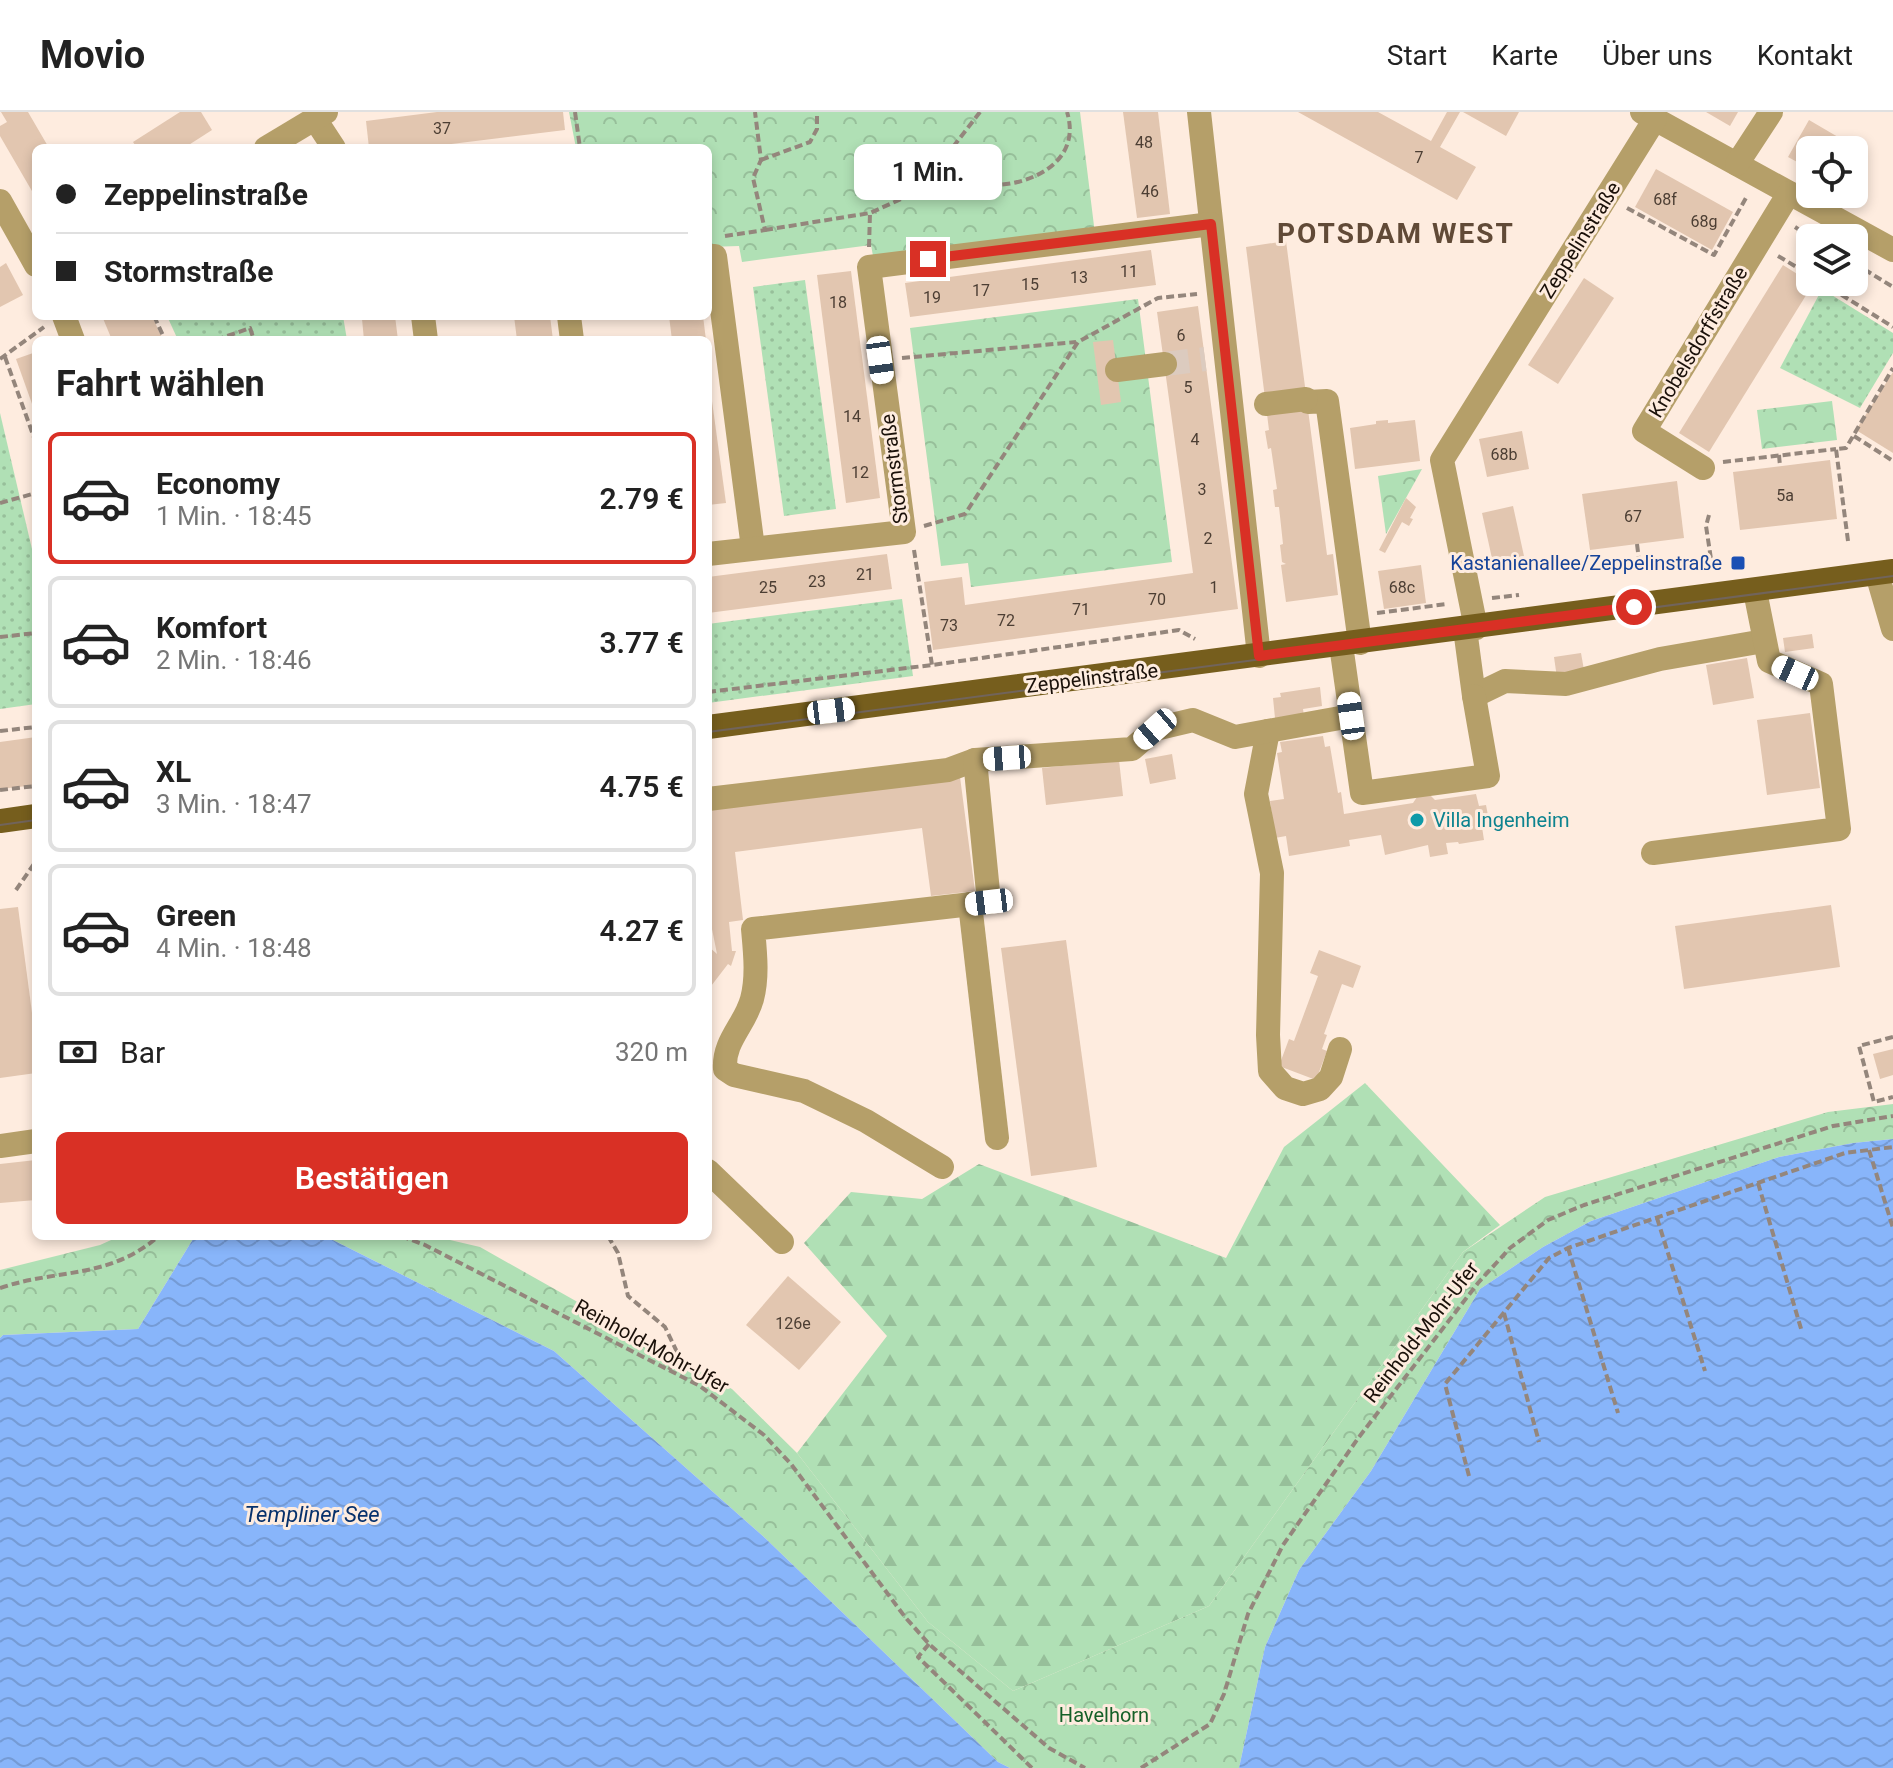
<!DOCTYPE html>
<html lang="de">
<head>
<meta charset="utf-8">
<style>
  :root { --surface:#fff; --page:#f2f2f2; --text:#222; --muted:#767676; --line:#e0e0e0; --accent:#d93025 }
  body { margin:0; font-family:Roboto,sans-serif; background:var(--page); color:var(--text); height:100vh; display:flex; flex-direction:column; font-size:30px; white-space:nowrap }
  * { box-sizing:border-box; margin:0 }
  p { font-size:26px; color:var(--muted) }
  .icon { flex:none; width:44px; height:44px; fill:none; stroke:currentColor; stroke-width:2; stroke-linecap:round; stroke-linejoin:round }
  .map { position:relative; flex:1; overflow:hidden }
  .details { position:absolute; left:32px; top:224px; width:680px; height:904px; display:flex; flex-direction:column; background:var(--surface); border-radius:12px; box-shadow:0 4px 12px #0003 }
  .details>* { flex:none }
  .top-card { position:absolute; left:32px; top:32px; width:680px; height:176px; border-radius:12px; box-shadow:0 4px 12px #0003; display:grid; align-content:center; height:176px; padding:0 24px; background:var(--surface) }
  .buttons { position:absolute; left:1796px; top:24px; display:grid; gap:16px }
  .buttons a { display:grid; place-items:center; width:72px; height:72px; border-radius:12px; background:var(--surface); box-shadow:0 4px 12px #0003; font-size:40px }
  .end { position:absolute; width:36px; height:36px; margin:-18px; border:10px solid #d93025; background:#fff; box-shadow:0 0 0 4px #fff }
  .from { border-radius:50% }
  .bubble { position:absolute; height:56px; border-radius:12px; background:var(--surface); box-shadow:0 4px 12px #0003; font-size:26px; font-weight:600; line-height:56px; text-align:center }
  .car { position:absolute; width:24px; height:48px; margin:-24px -12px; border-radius:10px; box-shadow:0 0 6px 2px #0007; background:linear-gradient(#fff 24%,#345 0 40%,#fff 0 76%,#345 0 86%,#fff 0) }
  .top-card b { display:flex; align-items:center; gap:28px; height:76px; font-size:30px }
  .top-card b+b { border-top:2px solid var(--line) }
  .top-card i { width:20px; height:20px; background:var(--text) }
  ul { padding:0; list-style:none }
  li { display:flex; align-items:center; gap:24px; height:132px; margin:0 16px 12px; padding:0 8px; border:4px solid var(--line); border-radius:12px }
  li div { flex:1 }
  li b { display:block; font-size:30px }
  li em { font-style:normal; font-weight:600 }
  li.active { border-color:var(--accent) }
  li>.icon { width:72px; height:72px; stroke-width:1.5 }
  h2 { padding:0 24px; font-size:36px; line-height:96px }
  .pay { display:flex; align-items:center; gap:20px; height:88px; padding:0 24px; font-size:30px }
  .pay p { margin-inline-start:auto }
  .action { display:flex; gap:16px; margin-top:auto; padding:16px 24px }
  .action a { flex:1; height:92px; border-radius:12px; background:var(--accent); color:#fff; font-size:32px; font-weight:600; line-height:92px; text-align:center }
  header { display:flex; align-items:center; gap:48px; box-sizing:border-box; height:112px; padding:0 40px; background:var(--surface); border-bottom:2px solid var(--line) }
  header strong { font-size:38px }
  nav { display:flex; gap:44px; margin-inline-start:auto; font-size:28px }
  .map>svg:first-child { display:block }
  .grass { fill:url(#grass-dots) }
  .forest { fill:url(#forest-firs) }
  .park { fill:url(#park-crowns) }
  .water { fill:url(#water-waves) }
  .building { fill:#e2c6b0 }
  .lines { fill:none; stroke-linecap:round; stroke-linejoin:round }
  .minor-tunnel { stroke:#dccbbf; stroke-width:24; stroke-dasharray:24 12; stroke-linecap:butt }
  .path { stroke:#94867c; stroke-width:4; stroke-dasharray:8 4; stroke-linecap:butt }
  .minor { stroke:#b59f69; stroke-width:24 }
  .major { stroke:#765e1d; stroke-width:24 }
  .tram { stroke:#71645b; stroke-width:2 }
  .route { stroke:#d93025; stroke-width:10 }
  .transit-dot { fill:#1a4fb4; stroke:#feecdf; stroke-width:3 }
  .culture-dot { fill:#0f9aa8; stroke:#feecdf; stroke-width:3 }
  .labels { text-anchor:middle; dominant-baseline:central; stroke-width:6; stroke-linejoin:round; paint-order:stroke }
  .number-label { font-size:16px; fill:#4c3e33 }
  .street-label { font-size:20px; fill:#1a1009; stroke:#feecdf }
  .transit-label { font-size:20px; fill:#164399; stroke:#feecdf; text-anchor:end }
  .culture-label { font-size:20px; fill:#0d838f; stroke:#feecdf; text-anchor:start }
  .park-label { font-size:20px; fill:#156028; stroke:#feecdf }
  .water-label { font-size:22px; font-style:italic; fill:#07316c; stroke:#feecdf }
  .district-label { font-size:28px; font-weight:bold; letter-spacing:2px; fill:#614a37; stroke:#feecdf }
</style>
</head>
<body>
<header>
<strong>Movio</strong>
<nav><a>Start</a><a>Karte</a><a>Über uns</a><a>Kontakt</a></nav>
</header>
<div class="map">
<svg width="1893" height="1656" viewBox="0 0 1893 1656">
  <defs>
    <pattern id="grass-dots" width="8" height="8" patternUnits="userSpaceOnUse" patternTransform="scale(2)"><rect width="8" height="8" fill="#b0e0b5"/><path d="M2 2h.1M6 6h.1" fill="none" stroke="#97bf9a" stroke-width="1.8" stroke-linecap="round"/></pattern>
    <pattern id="forest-firs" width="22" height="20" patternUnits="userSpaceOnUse" patternTransform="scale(2)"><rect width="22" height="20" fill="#b0e0b5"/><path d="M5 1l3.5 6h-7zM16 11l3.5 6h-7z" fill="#97bf9a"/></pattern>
    <pattern id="park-crowns" width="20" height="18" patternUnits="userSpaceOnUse" patternTransform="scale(2)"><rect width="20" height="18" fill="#b0e0b5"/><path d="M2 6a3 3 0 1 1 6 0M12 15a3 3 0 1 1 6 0" fill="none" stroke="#97bf9a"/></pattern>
    <pattern id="water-waves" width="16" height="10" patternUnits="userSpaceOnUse" patternTransform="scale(2)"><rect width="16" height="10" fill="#88b5fa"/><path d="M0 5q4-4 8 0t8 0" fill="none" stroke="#759bd5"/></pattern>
  </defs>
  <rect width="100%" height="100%" fill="#feecdf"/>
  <g class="grass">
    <path d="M805 168 836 397 784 404 753 175Z"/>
    <path d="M1822 177 1893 221V241L1860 296 1780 256Z"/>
    <path d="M167 204H343L347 228H178Z"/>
    <path d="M0 301 36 454V592L0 597Z"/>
    <path d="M902 487 913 564 708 591V512Z"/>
  </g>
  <path class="forest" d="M1365 971 1500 1113 1463 1140 1209 1494 1013 1579 928 1510 797 1341 887 1224 804 1131 851 1080 922 1087 979 1052 1226 1146 1284 1035Z"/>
  <g class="park">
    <path d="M569 0H1080L1095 122 873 144 871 133 742 150 739 134 708 135V36H576Z"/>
    <path d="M1138 187 1172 450 971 475 968 451 941 454 910 216Z"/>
    <path d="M1832 289 1837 328 1762 337 1757 298Z"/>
    <path d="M1422 357 1386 422 1378 364Z"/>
    <path d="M1893 992V1027L1853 1031 1779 1045 1591 1109 1543 1135 1480 1177 1371 1359 1299 1458 1265 1535 1239 1656H1010L998 1650 765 1426 554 1239 325 1124H433L480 1135 732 1277 797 1341 928 1510 1013 1579 1209 1494 1463 1140 1545 1085 1828 1000Z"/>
    <path d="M120 1124H206L193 1127 138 1217 3 1223 0 1226V1158L100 1133Z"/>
  </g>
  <g class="water">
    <path d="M1893 1027V1656H1239L1265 1535 1299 1458 1371 1359 1480 1177 1543 1135 1591 1109 1779 1045 1853 1031Z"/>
    <path d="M206 1124H325L554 1239 765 1426 998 1650 1010 1656H0V1226L3 1223 138 1217 193 1127Z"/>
  </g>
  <g class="building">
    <path d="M1 0H28L49 36H36V86L0 24V14L7 10Z"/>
    <path d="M180 0H201L212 18 184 36H137L133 30Z"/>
    <path d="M437 0H563L565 18 419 36H369L366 9Z"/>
    <path d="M1123 0H1158L1170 102 1137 106Z"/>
    <path d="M1298 0H1378L1431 29 1447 0H1460L1440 35 1476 55 1457 88Z"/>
    <path d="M1463 0H1519L1506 24Z"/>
    <path d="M1706 0H1738L1730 14Z"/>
    <path d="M1809 8 1850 32 1847 38H1810V57L1788 45Z"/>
    <path d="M1656 57 1733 100 1712 138 1635 95Z"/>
    <path d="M1286 129 1327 443 1333 442 1338 483 1286 490 1281 453 1286 452 1282 450 1281 441 1280 433 1283 432 1279 395H1275L1273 378 1277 377 1271 336 1268 337 1265 319 1269 318 1246 135Z"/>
    <path d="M1151 138 1156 173 910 205 905 171Z"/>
    <path d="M6 151 23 183 0 195V155Z"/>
    <path d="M1783 153 1813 172 1709 340 1679 321Z"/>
    <path d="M851 159 880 386 846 391 817 163Z"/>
    <path d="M1584 166 1614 186 1558 272 1528 253Z"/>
    <path d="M1198 194 1238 497 933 538 924 470 962 465 965 493 1193 461 1157 200Z"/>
    <path d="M102 204H152L163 228H112Z"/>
    <path d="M386 204H395L398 228H364L362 207Z"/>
    <path d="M514 204H550L553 228H517Z"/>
    <path d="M669 204H703L706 228H672Z"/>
    <path d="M1113 228 1121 290 1101 293 1093 230Z"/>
    <path d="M36 240V303L16 247Z"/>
    <path d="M708 260 726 391 708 393Z"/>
    <path d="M1893 260V341L1856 318Z"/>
    <path d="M1388 308V311L1415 308 1420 349 1355 357 1350 316 1376 312V309Z"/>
    <path d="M1522 319 1529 357 1487 365 1479 327Z"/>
    <path d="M1830 348 1837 407 1740 418 1733 360Z"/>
    <path d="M1677 369 1684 426 1590 438 1582 382Z"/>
    <path d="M1406 386 1416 395 1410 406 1413 407 1409 414 1402 410 1385 441 1379 438Z"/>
    <path d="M1513 394 1524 444 1493 451 1482 401Z"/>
    <path d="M887 442 892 477 708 501V465Z"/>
    <path d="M1421 453 1426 491 1384 497 1378 459Z"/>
    <path d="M1812 522 1814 536 1785 540 1783 526Z"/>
    <path d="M1581 541 1584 558 1557 566 1554 545Z"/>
    <path d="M1747 546 1754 586 1713 593 1706 553Z"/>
    <path d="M1320 575 1322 594 1303 597 1304 604 1275 606 1273 586 1281 585 1280 581Z"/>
    <path d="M1810 601 1820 676 1767 683 1757 608Z"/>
    <path d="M1323 624 1325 635 1330 634 1338 681 1341 680 1344 702 1413 691 1419 682 1428 681 1435 688 1476 682 1479 694 1486 693 1490 714 1482 715 1484 728 1459 732 1458 730 1446 731 1448 742 1430 745 1428 733 1385 743 1381 723 1349 728 1350 734 1289 744 1286 724 1275 726 1270 689 1284 687 1277 641 1282 640 1280 630Z"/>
    <path d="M36 625V673L0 677V630Z"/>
    <path d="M1172 642 1176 667 1150 672 1145 647Z"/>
    <path d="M1119 648 1123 684 1046 693 1042 656Z"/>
    <path d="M960 665 975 779 931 784 922 716 735 740 743 808 729 810 732 839H736L731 854 728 852 708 878V834L717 842 711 812H708V697Z"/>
    <path d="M1831 793 1840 855 1684 877 1675 814Z"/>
    <path d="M18 795 36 931V961L0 966V797Z"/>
    <path d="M1066 828 1097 1055 1031 1064 1001 836Z"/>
    <path d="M1319 838 1361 854 1353 876 1342 872 1324 922 1327 923 1322 937 1327 939 1316 968 1279 954 1289 927 1294 929 1318 864 1310 861Z"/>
    <path d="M1893 937V963L1880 967 1873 942Z"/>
    <path d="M36 1048V1088L0 1091V1052Z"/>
    <path d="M788 1164 841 1210 799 1258 746 1213Z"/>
  </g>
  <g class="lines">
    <path class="minor-tunnel" d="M1165 252 1205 247"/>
    <g class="path">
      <path d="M575 0 580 36"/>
      <path d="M761 48 810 30 817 17V0"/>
      <path d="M921 78C930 75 940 69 950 67 962 65 979 73 992 73 1034 73 1082 48 1067 0"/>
      <path d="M1627 96 1714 143 1747 84"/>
      <path d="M1795 115 1812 126"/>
      <path d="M765 118 870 101 919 79 980 0"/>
      <path d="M725 124 765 118 753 66 761 48 755 0"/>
      <path d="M869 135 870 101"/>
      <path d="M1778 144 1810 163"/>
      <path d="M1854 151 1893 175"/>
      <path d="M1821 170 1893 215"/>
      <path d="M154 204 165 228"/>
      <path d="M216 228 250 216 254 228"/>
      <path d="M5 245 36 331"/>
      <path d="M902 246 1076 230"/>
      <path d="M0 247 44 215"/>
      <path d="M1854 324 1893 349"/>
      <path d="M1779 343 1780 354"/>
      <path d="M1723 350 1836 337"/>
      <path d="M0 391 36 381"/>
      <path d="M1709 403 1706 414 1711 447"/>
      <path d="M924 414 965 402 1078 230 1158 186 1197 182"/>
      <path d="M1848 429 1836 337 1846 336 1893 256"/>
      <path d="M1637 432 1640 456"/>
      <path d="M914 438 932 553"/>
      <path d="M1492 486 1519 483"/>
      <path d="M1377 501 1447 492"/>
      <path d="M0 525 36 521"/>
      <path d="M708 580 932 553 1179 518 1195 527"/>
      <path d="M0 619 36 615"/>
      <path d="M0 678 36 674"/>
      <path d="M16 778 36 749"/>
      <path d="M1893 925 1859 934 1874 990 1893 985"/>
      <path d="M1869 1038 1893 1116"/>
      <path d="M1758 1071 1802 1220"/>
      <path d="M1657 1106 1705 1259"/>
      <path d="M401 1124 425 1133 700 1274 764 1323 791 1352 905 1505 929 1532 1049 1636 1085 1656"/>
      <path d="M608 1124 618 1141 628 1184 665 1215 678 1242 669 1258"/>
      <path d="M1568 1136 1618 1301"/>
      <path d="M0 1176C60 1156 107 1168 159 1124"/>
      <path d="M1504 1201 1539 1330"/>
      <path d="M1469 1364 1445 1272 1549 1146 1568 1136 1845 1041 1893 1035"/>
      <path d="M929 1532 918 1545 1032 1656"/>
      <path d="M1141 1656 1210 1612 1224 1582 1248 1502 1283 1433 1359 1325 1478 1171 1510 1136 1548 1108 1584 1093 1833 1014 1893 1004"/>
    </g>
    <g class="minor">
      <path d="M1199 0 1259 544"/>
      <path d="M1642 0 1893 138"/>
      <path d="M315 7 334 36"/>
      <path d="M266 36 326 0"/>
      <path d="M1737 52 1771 0"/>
      <path d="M0 89 36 153"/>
      <path d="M708 144H715L753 436"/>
      <path d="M64 204 73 228"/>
      <path d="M423 204 426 228"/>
      <path d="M569 204 572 228"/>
      <path d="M1117 258 1165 252"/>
      <path d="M1308 290 1327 289 1360 531"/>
      <path d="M1266 292 1306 287"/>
      <path d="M1703 356 1644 319 1789 81"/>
      <path d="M708 442 904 420 869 155 1211 112"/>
      <path d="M1877 462 1893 517"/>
      <path d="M1476 516 1442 348 1655 7"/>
      <path d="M1465 517 1474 584 1505 569 1566 572 1660 547 1764 529"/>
      <path d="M1341 533 1362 681 1488 664 1474 584"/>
      <path d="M1268 619 1256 682 1272 761 1268 923 1270 959 1285 976 1303 982 1320 977 1331 965 1340 937"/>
      <path d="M708 687 948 658 975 648 1132 637 1155 617 1193 608 1235 625 1351 604"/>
      <path d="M1653 741 1839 717 1821 572 1769 549 1755 479"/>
      <path d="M970 792 997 1026"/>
      <path d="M0 1034 36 1029"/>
      <path d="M942 1055 866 1009 804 979 734 963 725 957C723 929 745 913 752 887 758 865 755 839 753 817L989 790 975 648"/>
      <path d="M708 1059 782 1130"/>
    </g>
    <g class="major">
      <path d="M708 615 1893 459"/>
      <path d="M0 709 36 704"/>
    </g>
    <g class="tram">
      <path d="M708 620 1893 464"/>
      <path d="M0 713 36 708"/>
    </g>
  </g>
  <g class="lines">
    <path class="route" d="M928 147 1211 112 1259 544 1634 495"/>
  </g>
  <rect class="transit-dot" x="1730" y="443" width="16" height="16" rx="4"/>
  <circle class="culture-dot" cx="1417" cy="708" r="8"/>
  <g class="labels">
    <g class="number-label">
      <text x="442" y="16">37</text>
      <text x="1144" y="30">48</text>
      <text x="1419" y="45">7</text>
      <text x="1150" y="79">46</text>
      <text x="1665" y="87">68f</text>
      <text x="1704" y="109">68g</text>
      <text x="1129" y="159">11</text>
      <text x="1079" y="165">13</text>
      <text x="1030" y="172">15</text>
      <text x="981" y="178">17</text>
      <text x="932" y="185">19</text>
      <text x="838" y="190">18</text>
      <text x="1181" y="223">6</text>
      <text x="1188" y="275">5</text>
      <text x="852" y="304">14</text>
      <text x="1195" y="327">4</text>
      <text x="1504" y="342">68b</text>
      <text x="860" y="360">12</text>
      <text x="1202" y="377">3</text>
      <text x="1785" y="383">5a</text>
      <text x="1633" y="404">67</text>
      <text x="1208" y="426">2</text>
      <text x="865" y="462">21</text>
      <text x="817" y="469">23</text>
      <text x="768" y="475">25</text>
      <text x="1214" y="475">1</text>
      <text x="1402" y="475">68c</text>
      <text x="1157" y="487">70</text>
      <text x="1081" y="497">71</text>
      <text x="1006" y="508">72</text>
      <text x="949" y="513">73</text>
      <text x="793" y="1211">126e</text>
    </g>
    <g class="street-label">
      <text transform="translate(1580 128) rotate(-58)">Zeppelinstraße</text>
      <text transform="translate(1698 230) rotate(-59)">Knobelsdorffstraße</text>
      <text transform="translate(894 357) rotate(-97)">Stormstraße</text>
      <text transform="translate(1092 566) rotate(-7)">Zeppelinstraße</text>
      <text transform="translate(1421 1220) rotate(-52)">Reinhold-Mohr-Ufer</text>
      <text transform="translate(652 1234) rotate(29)">Reinhold-Mohr-Ufer</text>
    </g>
    <g class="transit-label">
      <text x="1722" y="451">Kastanienallee/Zeppelinstraße</text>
    </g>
    <g class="culture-label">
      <text x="1433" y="708">Villa Ingenheim</text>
    </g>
    <g class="park-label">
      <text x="1104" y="1603">Havelhorn</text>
    </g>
    <g class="water-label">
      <text x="312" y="1402">Templiner See</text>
    </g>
    <g class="district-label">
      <text x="1396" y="121">POTSDAM WEST</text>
    </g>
  </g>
</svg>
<div class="buttons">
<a><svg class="icon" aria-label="locate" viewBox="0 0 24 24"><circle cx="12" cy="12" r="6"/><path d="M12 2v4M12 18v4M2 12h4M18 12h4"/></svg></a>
<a><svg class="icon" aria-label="layers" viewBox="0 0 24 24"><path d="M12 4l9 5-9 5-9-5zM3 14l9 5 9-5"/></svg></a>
</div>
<i class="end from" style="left:1634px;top:495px"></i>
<i class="end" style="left:928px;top:147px"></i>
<div class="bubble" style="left:854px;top:32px;width:148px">1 Min.</div>
<i class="car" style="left:880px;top:248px;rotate:172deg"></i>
<i class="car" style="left:1795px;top:561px;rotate:294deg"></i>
<i class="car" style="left:831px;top:599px;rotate:83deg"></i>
<i class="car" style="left:1351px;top:604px;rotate:352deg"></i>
<i class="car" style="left:1155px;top:617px;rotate:229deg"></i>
<i class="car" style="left:1007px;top:646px;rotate:266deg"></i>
<i class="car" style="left:989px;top:790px;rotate:263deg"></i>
<div class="top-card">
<b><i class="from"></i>Zeppelinstraße</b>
<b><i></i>Stormstraße</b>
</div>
<section class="details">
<h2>Fahrt wählen</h2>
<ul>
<li class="active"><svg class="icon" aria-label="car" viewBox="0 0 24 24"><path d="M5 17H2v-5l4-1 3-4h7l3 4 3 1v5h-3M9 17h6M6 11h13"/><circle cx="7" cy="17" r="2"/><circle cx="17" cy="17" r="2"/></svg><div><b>Economy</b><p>1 Min. · 18:45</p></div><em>2.79 €</em></li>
<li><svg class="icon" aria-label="car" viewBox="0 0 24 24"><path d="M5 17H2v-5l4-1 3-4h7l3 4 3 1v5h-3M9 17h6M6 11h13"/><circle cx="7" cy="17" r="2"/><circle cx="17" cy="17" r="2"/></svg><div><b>Komfort</b><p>2 Min. · 18:46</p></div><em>3.77 €</em></li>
<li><svg class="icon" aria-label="car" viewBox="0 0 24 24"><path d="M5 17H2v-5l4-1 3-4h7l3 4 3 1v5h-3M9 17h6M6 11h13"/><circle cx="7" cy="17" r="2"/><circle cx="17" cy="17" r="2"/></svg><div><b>XL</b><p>3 Min. · 18:47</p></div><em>4.75 €</em></li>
<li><svg class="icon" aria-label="car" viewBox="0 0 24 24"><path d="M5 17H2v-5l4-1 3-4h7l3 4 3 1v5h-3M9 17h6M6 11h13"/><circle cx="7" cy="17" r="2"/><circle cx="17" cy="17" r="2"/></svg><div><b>Green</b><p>4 Min. · 18:48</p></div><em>4.27 €</em></li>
</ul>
<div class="pay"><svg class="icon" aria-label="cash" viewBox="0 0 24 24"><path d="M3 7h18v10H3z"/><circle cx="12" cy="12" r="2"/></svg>Bar<p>320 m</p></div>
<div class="action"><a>Bestätigen</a></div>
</section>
</div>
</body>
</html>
